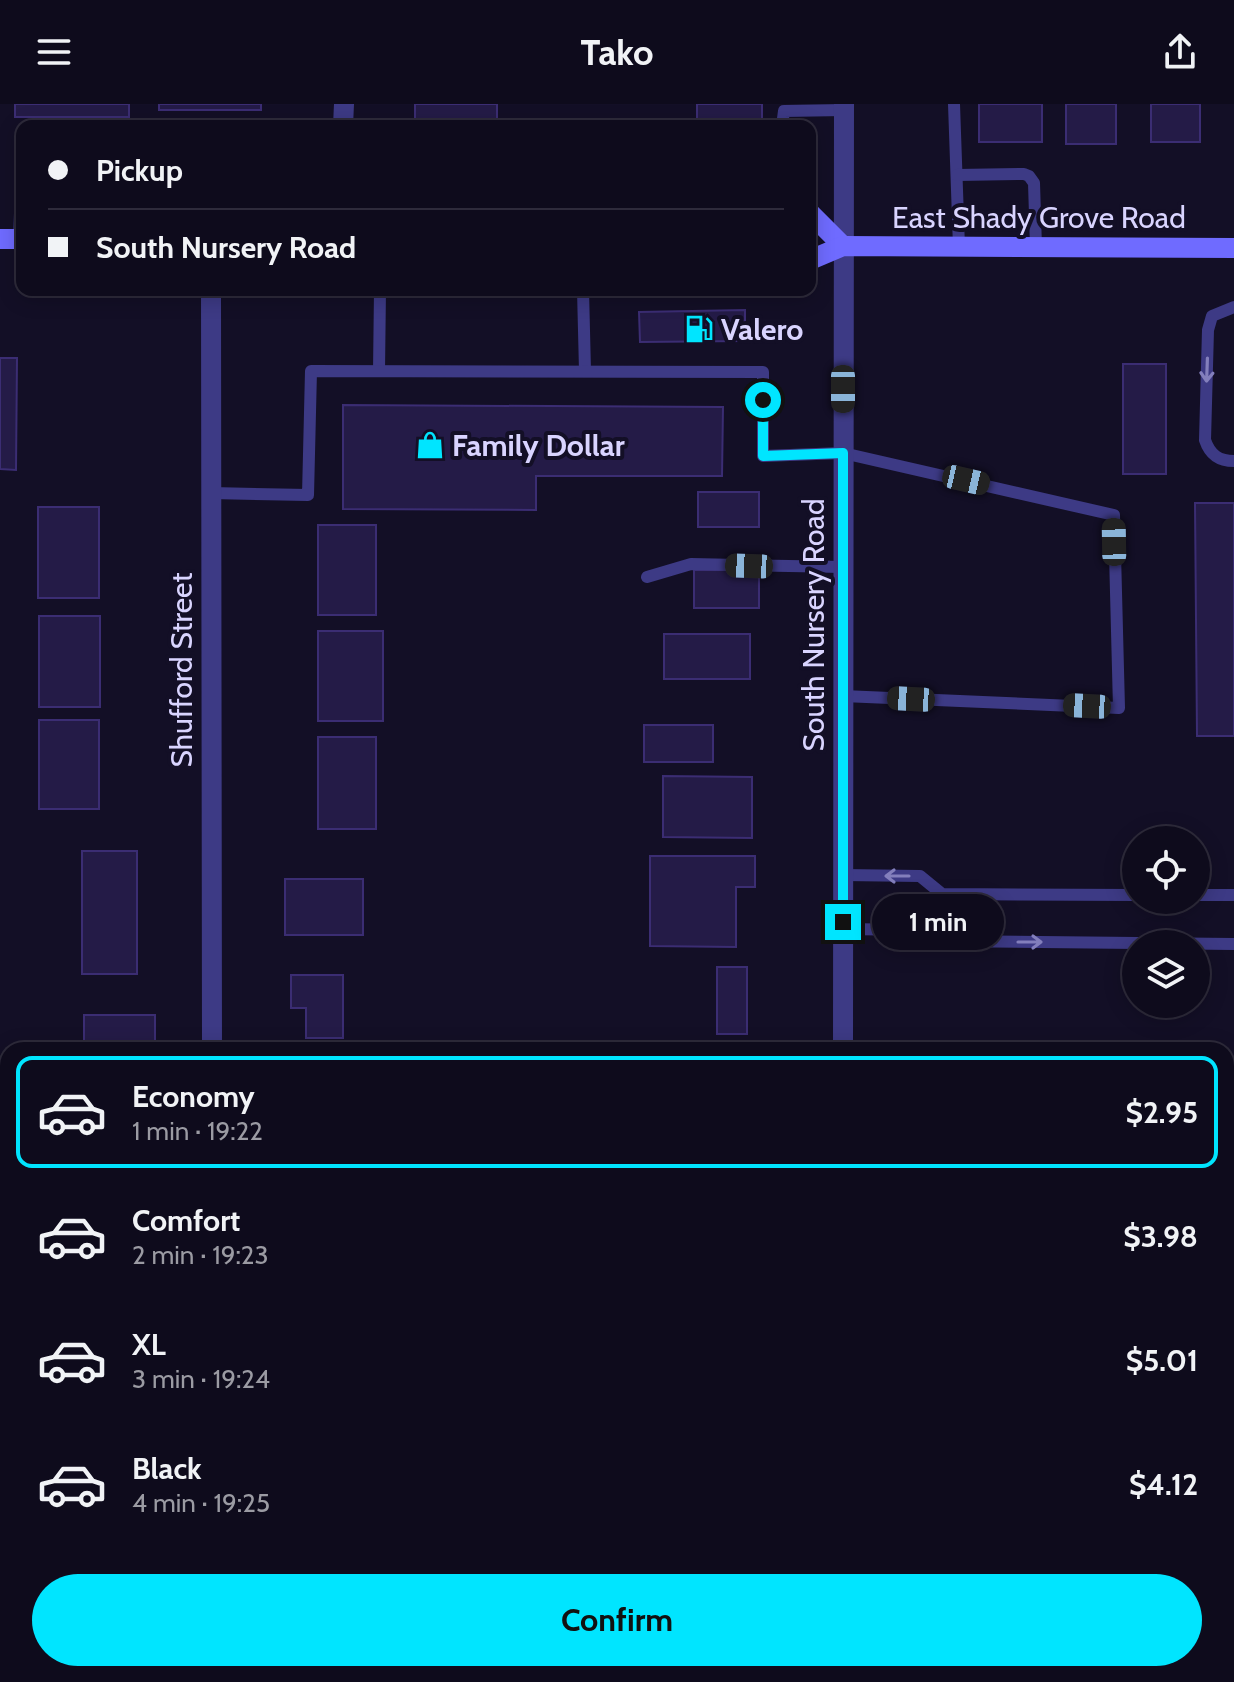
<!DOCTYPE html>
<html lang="en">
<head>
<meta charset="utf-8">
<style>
  :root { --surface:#0e0b1c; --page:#171425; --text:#f1f3f6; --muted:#9b9ba3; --line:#2e2b3b; --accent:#00e5ff }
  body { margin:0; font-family:Cabin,sans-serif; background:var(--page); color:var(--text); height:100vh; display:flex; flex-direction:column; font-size:30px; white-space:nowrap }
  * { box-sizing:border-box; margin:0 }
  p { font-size:26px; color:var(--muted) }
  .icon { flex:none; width:44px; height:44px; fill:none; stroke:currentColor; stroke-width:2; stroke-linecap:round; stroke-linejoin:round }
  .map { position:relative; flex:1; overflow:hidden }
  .panel { position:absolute; left:0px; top:938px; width:1234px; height:640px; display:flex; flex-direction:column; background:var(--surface); border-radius:24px 24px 0 0; box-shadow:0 4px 20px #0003,0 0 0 2px var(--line) }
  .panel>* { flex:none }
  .hud { position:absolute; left:16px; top:16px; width:800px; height:176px; border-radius:16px; box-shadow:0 4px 20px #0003,0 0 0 2px var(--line); display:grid; align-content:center; height:176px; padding:0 32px; background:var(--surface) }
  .controls { position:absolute; left:1122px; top:722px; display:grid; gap:16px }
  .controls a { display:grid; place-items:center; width:88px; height:88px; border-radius:50%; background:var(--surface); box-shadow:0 4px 20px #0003,0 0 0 2px var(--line); font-size:40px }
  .end { position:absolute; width:36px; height:36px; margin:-18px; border:10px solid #00e5ff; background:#111; box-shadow:0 0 0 4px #111 }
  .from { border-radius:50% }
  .bubble { position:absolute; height:56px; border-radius:28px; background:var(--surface); box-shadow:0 4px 20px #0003,0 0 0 2px var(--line); font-size:26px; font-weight:800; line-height:56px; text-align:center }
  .car { position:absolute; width:24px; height:48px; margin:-24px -12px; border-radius:10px; box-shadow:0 0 6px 2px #0007; background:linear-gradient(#222 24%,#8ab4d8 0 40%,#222 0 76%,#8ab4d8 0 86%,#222 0) }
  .hud b { display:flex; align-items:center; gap:28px; height:76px; font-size:30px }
  .hud b+b { border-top:2px solid var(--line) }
  .hud i { width:20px; height:20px; background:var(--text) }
  ul { padding:14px 0 0; list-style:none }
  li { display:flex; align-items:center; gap:24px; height:112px; margin:0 16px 12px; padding:0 16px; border:4px solid transparent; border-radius:16px }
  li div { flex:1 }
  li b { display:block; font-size:30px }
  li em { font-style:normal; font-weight:800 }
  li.active { border-color:var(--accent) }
  li>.icon { width:72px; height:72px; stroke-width:1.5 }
  .cta { display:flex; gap:16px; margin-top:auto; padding:16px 32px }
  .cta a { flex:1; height:92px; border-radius:48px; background:var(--accent); color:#111; font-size:32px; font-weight:800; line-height:92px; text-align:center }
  header { display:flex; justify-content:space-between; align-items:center; height:104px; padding:0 32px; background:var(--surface); font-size:36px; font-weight:800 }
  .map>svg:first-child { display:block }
  .building { fill:#241b47; stroke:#3b2d73; stroke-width:2 }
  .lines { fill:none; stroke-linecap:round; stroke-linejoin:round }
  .service { stroke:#3d3a85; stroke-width:12 }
  .minor { stroke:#3d3a85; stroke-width:20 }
  .tertiary { stroke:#3d3a85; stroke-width:20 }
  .secondary { stroke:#6f6bff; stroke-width:20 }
  .oneway { stroke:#837fbc }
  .route { stroke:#00e5ff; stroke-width:10 }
  .labels { text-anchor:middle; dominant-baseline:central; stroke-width:8; stroke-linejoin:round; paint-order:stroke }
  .street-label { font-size:30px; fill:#d9d4ff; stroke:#130f26 }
  .poi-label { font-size:30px; font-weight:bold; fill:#d9d4ff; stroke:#130f26; text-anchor:start }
</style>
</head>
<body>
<header><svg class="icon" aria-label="menu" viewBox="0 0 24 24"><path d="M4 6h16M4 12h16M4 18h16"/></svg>Tako<svg class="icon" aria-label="share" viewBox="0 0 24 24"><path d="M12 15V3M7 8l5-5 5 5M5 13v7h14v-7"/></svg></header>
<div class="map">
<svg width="1234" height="1578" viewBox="0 0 1234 1578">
  <rect width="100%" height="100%" fill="#130f26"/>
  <g class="building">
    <rect x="15" y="0" width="114" height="13"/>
    <rect x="159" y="0" width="102" height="6"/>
    <rect x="415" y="0" width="82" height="22"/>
    <rect x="697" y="0" width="65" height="22"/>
    <rect x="979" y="0" width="63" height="38"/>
    <rect x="1066" y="0" width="50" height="40"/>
    <rect x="1151" y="0" width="49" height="38"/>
    <path d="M745 206V237L640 238 639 208Z"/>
    <path d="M0 254H17L16 366 0 365Z"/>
    <rect x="1123" y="260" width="43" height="110"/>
    <path d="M343 301 723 303 722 372H536V406L343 405Z"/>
    <rect x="698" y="388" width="61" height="35"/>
    <path d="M1195 399H1234V632H1197Z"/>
    <rect x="38" y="403" width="61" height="91"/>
    <rect x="318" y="421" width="58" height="90"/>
    <rect x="694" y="466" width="65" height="38"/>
    <rect x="39" y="512" width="61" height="91"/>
    <rect x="318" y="527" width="65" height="90"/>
    <rect x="664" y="530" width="86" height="45"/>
    <rect x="39" y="616" width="60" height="89"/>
    <rect x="644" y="621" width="69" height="37"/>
    <rect x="318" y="633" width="58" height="92"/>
    <path d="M663 672 752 673V734L663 733Z"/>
    <rect x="82" y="747" width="55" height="123"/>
    <path d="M650 752H755V783H736V843L650 842Z"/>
    <rect x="285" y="775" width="78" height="56"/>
    <rect x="717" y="863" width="30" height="67"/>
    <path d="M291 871H343V934H306V904H291Z"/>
    <rect x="84" y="911" width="71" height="35"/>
    <rect x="0" y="1199" width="8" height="67"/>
    <path d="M574 1570H609V1578H573Z"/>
    <rect x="703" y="1570" width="45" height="8"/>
    <path d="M1048 1570H1166V1578H1049Z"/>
  </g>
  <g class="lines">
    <g class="service">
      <path d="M954 0 959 143"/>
      <path d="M782 22 784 7 844 6"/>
      <path d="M957 71 1024 70 1029 72 1034 79 1036 143"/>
      <path d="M19 135 22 58"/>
      <path d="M583 186 585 267"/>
      <path d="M1234 203 1212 212 1208 226 1205 336C1210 351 1219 357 1234 357"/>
      <path d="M379 267 380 186"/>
      <path d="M211 389 308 391 311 267 763 268V352L843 349 1114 411 1119 604 843 592"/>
      <path d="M647 473 691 460 843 463"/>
      <path d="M843 771 920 772 942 790 1136 791"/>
      <path d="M1196 791H1234"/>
      <path d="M843 825 919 826 941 837 1234 840"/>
      <path d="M1226 1071H1234"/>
    </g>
    <g class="minor">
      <path d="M343 22 344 0"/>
      <path d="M211 186 212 946"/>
      <path d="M0 1346H8"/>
    </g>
    <g class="tertiary">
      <path d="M843 946 844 0"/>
      <path d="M842 1578V1570"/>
    </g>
    <g class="secondary">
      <path d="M810 109 843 142"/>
      <path d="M0 135H22"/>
      <path d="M810 156 843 142 1234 144"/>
    </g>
  </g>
  <defs><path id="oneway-shaft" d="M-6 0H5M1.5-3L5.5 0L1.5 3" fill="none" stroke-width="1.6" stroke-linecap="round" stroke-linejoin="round" transform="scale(2)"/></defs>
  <g class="oneway">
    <use href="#oneway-shaft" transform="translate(1207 266) rotate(92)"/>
    <use href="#oneway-shaft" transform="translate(897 772) rotate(180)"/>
    <use href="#oneway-shaft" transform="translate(1030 838)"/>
  </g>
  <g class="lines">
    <path class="route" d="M763 296V352L843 349V818"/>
  </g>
  <defs>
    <symbol id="fuel-bare" viewBox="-9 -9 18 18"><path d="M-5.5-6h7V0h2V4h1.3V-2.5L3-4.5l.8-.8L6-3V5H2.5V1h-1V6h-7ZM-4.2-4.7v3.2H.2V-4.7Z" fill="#00e5ff" stroke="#130f26" stroke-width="2.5" paint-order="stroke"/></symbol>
    <symbol id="shop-bare" viewBox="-9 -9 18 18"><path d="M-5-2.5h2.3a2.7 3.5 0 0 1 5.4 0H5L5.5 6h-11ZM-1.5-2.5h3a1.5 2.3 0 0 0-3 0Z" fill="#00e5ff" stroke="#130f26" stroke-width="2.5" paint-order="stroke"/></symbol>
  </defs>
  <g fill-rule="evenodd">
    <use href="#fuel-bare" x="679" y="205" width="40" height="40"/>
    <use href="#shop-bare" x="410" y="321" width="40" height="40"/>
  </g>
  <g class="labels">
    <g class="street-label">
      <text x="1039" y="113">East Shady Grove Road</text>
      <text transform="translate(813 521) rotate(-90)">South Nursery Road</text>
      <text transform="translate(181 566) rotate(-90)">Shufford Street</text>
    </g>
    <g class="poi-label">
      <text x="721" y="225">Valero</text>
      <text x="452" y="341">Family Dollar</text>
    </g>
  </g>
</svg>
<div class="controls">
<a><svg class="icon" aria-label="locate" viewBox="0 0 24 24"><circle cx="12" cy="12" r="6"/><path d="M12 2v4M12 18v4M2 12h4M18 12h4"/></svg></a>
<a><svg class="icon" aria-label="layers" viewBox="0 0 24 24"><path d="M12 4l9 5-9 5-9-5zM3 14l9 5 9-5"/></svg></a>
</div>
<i class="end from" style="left:763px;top:296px"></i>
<i class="end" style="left:843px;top:818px"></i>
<div class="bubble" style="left:872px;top:790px;width:132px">1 min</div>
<i class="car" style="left:843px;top:285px;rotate:180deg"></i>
<i class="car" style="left:966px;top:376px;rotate:103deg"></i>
<i class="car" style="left:1114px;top:438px;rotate:359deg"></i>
<i class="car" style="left:749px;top:462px;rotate:272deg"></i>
<i class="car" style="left:911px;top:595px;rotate:273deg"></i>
<i class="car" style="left:1087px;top:602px;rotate:273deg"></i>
<div class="hud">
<b><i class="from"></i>Pickup</b>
<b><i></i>South Nursery Road</b>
</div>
<section class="panel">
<ul>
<li class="active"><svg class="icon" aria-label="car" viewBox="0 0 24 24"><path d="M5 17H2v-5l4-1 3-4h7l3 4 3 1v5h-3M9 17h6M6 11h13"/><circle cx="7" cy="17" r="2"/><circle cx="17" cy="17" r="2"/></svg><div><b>Economy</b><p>1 min · 19:22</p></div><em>$2.95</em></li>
<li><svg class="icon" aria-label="car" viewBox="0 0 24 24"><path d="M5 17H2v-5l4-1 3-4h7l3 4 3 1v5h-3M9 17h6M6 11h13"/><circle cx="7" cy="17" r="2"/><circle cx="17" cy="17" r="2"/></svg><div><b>Comfort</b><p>2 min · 19:23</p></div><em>$3.98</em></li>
<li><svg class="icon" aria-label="car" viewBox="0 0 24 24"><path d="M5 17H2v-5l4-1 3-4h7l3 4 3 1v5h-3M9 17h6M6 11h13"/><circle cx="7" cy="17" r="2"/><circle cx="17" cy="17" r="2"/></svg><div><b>XL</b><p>3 min · 19:24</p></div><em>$5.01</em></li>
<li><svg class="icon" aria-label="car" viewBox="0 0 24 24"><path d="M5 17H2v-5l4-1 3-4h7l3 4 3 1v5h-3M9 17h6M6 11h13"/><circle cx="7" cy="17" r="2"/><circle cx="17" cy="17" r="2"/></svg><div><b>Black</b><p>4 min · 19:25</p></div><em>$4.12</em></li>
</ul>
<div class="cta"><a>Confirm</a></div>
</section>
</div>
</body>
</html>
